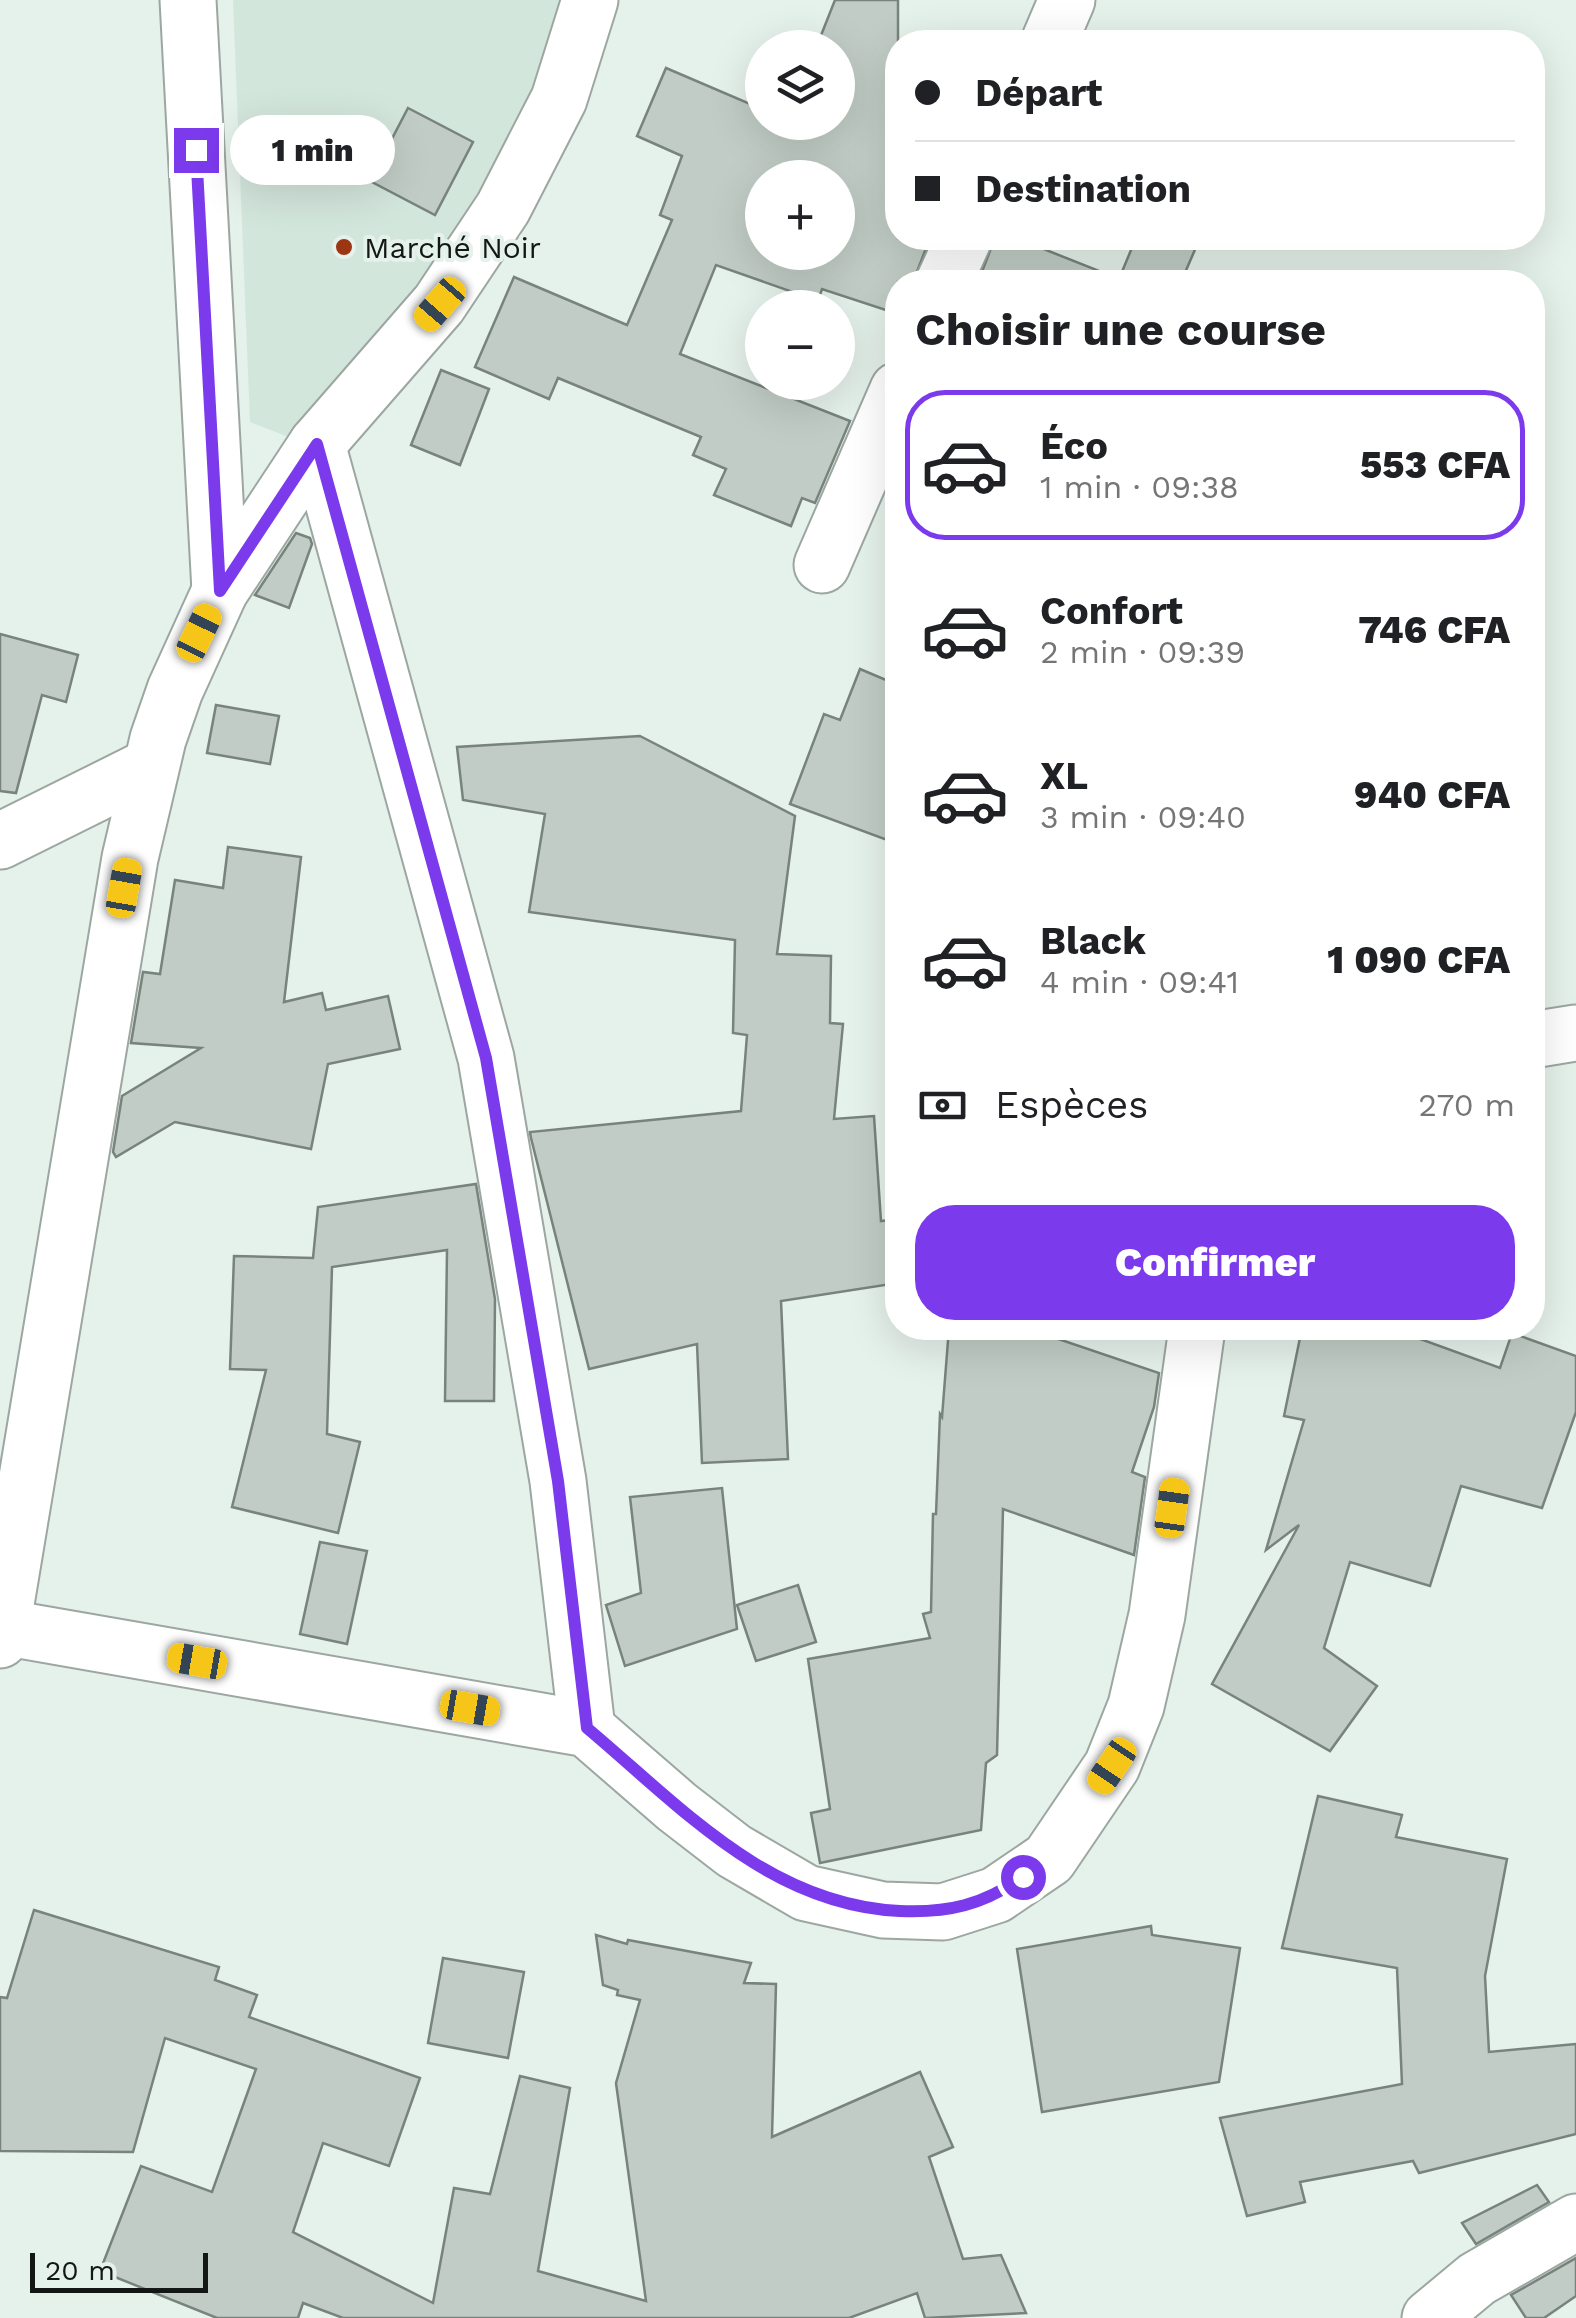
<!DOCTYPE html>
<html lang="fr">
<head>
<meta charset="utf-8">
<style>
  :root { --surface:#fff; --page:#f2f2f2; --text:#202124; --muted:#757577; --line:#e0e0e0; --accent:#7c3aed }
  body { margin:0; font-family:"Work Sans",sans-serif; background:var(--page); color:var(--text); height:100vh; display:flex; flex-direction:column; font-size:38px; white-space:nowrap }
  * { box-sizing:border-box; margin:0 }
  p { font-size:32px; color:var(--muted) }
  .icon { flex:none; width:55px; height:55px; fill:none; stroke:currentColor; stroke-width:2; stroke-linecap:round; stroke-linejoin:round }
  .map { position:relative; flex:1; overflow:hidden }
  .side { position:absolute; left:885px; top:270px; width:660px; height:1070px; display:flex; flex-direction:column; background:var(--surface); border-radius:40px; box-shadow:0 10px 40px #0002 }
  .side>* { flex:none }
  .hud { position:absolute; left:885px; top:30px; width:660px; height:220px; border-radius:40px; box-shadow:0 10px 40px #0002; display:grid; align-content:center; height:220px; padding:0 30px; background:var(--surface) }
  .tools { position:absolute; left:745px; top:30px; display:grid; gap:20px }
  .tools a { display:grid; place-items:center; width:110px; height:110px; border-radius:50%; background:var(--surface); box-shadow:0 10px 40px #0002; font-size:50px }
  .scale { position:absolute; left:30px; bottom:25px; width:178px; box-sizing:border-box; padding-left:10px; border:5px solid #131715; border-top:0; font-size:28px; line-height:35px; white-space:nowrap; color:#131715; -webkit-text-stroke:8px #e5f1eb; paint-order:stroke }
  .end { position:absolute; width:45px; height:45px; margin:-22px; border:12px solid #7c3aed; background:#fff; box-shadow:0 0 0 5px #fff }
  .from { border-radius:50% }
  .bubble { position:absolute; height:70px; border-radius:35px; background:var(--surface); box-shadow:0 10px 40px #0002; font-size:32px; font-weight:800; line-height:70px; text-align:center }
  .car { position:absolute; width:30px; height:60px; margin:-30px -15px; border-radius:12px; box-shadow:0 0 8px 2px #0007; background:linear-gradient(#f5c518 24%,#345 0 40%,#f5c518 0 76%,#345 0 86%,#f5c518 0) }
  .hud b { display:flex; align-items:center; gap:35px; height:95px; font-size:38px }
  .hud b+b { border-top:2px solid var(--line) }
  .hud i { width:25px; height:25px; background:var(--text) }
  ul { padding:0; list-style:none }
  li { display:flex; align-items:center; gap:30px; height:150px; margin:0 20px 15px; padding:0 10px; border:5px solid transparent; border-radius:40px }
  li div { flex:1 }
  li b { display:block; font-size:38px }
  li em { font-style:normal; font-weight:800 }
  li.current { border-color:var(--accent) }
  li>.icon { width:90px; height:90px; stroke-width:1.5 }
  h2 { padding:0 30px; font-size:45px; line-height:120px }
  .pay { display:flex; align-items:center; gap:25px; height:110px; padding:0 30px; font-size:38px }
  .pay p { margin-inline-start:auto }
  .cta { display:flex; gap:20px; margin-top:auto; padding:20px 30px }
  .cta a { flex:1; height:115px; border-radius:40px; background:var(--accent); color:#fff; font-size:40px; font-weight:800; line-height:115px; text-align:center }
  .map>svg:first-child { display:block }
  .built { fill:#d3e6dc }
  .building { fill:#c0ccc5; stroke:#78837d; stroke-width:2.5; fill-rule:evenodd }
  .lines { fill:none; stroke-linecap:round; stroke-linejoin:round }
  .minor-casing { stroke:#9ca7a1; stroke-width:59 }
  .minor { stroke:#fff; stroke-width:55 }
  .route { stroke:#7c3aed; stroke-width:12 }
  .poi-dot { fill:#9c3513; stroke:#e5f1eb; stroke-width:4 }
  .labels { text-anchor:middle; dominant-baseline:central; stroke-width:8; stroke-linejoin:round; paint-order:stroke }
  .poi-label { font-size:30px; fill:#131715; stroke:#e5f1eb; text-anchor:start }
</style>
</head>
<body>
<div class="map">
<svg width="1576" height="2318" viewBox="0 0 1576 2318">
  <rect width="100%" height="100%" fill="#e5f1eb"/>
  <path class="built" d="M233 0H570L496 178 301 442 250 422Z"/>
  <g class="building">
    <path d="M835 0H898V238H930L913 282H898V314L822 289 818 301 716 265 680 354 850 421 815 503 802 498 791 526 714 495 726 469 693 455 701 437 558 378 549 399 475 367 514 277 627 325 672 220 660 215 682 156 637 136 666 68 762 109V122H838V48H816ZM762 178H838V252H762Z"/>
    <path d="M408 108 473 142 435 215 370 181Z"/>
    <path d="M995 238H1016L1119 279 1136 238H1200L1181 282H978Z"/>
    <path d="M441 370 489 389 460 465 411 445Z"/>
    <path d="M296 533 310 538 312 544 289 608 255 595Z"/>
    <path d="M0 634 78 655 66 702 42 695 16 793 0 791Z"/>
    <path d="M860 669 898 685V810L887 840 790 804 824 714 840 720Z"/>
    <path d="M216 705 279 716 270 764 207 753Z"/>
    <path d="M640 736 795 816 777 954 831 956 830 1023 843 1024 834 1119 874 1116 881 1221 898 1219V1283L781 1301 788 1459 702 1463 697 1344 589 1369 531 1138 530 1132 741 1111 747 1035 733 1033 735 940 529 912 545 814 463 800 457 747Z"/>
    <path d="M228 847 301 857 284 1002 322 993 326 1010 388 996 400 1049 328 1064 311 1149 175 1122 116 1157 113 1152 122 1096 201 1048 131 1043 143 972 160 974 175 880 223 888Z"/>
    <path d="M476 1184 495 1299 494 1401H445L447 1250 332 1267 327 1434 360 1442 338 1533 232 1507 266 1370 230 1369 234 1256 313 1258 318 1207Z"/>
    <path d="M949 1328H1026L1159 1373 1154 1407 1132 1472 1145 1477 1134 1555 1003 1509 997 1755 986 1763 981 1830 820 1863 811 1813 830 1809 808 1659 930 1638 923 1614 931 1612 933 1514H936L940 1414 942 1417Z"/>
    <path d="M1302 1328H1390L1500 1368 1512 1333 1576 1356V1412L1542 1508 1461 1486 1430 1586 1350 1562 1324 1648 1377 1686 1330 1751 1212 1684 1299 1525 1266 1550 1304 1420 1284 1416Z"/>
    <path d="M722 1488 737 1629 625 1666 606 1605 641 1593 630 1497Z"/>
    <path d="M320 1542 367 1551 347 1644 300 1634Z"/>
    <path d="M798 1585 816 1642 756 1661 737 1605Z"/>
    <path d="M1318 1796 1402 1815 1396 1837 1507 1859 1485 1976 1489 2052 1576 2044V2134L1419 2173 1413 2161 1300 2182 1305 2202 1247 2216 1220 2118 1402 2084 1397 1968 1282 1948Z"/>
    <path d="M34 1910 219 1967 215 1980 257 1995 249 2017 420 2078 389 2166 323 2143 293 2232 433 2303 454 2188 490 2194 520 2076 570 2088 538 2271 646 2301 616 2083 640 2000 617 1995 618 1990 603 1985 596 1935 627 1944 628 1940 751 1963 744 1983 776 1984 772 2137 920 2072 953 2147 929 2157 963 2259 1001 2255 1026 2313 925 2318 917 2293 849 2318H343L303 2303 298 2318H217L100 2271 141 2166 212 2192 256 2069 165 2038 133 2152 0 2151V1997L7 1998Z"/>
    <path d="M1151 1926 1152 1935 1240 1948 1219 2082 1042 2112 1017 1949Z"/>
    <path d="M443 1958 524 1972 508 2058 428 2043Z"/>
    <path d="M1537 2185 1549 2202 1476 2244 1462 2223Z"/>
    <path d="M1576 2258V2296L1544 2318H1526L1511 2295Z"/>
  </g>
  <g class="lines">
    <defs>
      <g id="minor">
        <path d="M188 0 220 591"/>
        <path d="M1049 42 1067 0"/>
        <path d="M944 282 964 238"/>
        <path d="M317 444 486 1058 558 1481 587 1729"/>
        <path d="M822 565 898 390"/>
        <path d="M0 841 151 766"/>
        <path d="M1532 1040 1576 1033"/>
        <path d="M2 1627 587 1729 677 1807 734 1851 806 1893 883 1910 943 1912 996 1895 1049 1859 1112 1766 1136 1706 1157 1615 1197 1328"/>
        <path d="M0 1640 130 858 158 739 175 690 220 591 317 444 439 304 503 208 559 99 590 0"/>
        <path d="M1430 2318 1477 2279 1576 2222"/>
      </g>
    </defs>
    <use href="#minor" class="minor-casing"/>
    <use href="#minor" class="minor"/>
  </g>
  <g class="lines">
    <path class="route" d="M196 150 220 591 317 444 486 1058 558 1481 587 1728C681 1807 769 1905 900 1911 949 1913 982 1905 1023 1877"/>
  </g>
  <circle class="poi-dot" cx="344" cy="247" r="10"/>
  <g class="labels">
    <g class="poi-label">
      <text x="364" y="247">Marché Noir</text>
    </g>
  </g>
</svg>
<div class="tools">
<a><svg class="icon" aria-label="layers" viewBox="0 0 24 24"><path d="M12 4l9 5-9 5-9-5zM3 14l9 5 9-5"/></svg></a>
<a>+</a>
<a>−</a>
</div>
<div class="scale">20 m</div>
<i class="end from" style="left:1023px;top:1877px"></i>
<i class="end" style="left:196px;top:150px"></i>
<div class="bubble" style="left:230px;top:115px;width:165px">1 min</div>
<i class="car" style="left:440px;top:304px;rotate:221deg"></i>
<i class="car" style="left:199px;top:633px;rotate:26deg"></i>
<i class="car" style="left:124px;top:888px;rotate:10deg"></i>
<i class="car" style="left:1172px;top:1508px;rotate:8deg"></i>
<i class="car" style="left:197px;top:1661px;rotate:280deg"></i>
<i class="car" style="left:470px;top:1708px;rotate:100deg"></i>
<i class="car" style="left:1112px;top:1766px;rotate:214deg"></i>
<div class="hud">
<b><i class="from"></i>Départ</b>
<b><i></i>Destination</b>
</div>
<section class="side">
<h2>Choisir une course</h2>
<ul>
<li class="current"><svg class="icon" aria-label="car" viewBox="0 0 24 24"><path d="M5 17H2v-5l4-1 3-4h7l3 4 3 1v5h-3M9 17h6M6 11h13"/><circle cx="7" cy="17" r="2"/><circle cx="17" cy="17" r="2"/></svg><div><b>Éco</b><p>1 min · 09:38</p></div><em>553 CFA</em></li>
<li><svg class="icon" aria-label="car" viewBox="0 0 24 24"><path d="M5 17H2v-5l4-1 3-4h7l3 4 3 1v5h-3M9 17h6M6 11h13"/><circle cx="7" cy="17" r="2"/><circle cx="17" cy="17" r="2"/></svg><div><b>Confort</b><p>2 min · 09:39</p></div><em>746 CFA</em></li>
<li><svg class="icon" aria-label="car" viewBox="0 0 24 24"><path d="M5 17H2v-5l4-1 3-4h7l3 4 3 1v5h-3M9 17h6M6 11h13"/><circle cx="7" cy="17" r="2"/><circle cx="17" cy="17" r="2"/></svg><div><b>XL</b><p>3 min · 09:40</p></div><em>940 CFA</em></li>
<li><svg class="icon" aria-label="car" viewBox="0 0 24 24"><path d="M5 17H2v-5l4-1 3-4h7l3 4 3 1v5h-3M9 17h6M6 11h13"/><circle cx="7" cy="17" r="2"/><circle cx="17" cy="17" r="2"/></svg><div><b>Black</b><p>4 min · 09:41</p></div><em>1 090 CFA</em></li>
</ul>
<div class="pay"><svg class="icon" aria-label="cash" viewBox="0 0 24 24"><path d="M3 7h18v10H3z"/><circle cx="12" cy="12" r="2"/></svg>Espèces<p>270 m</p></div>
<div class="cta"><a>Confirmer</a></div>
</section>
</div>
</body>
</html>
